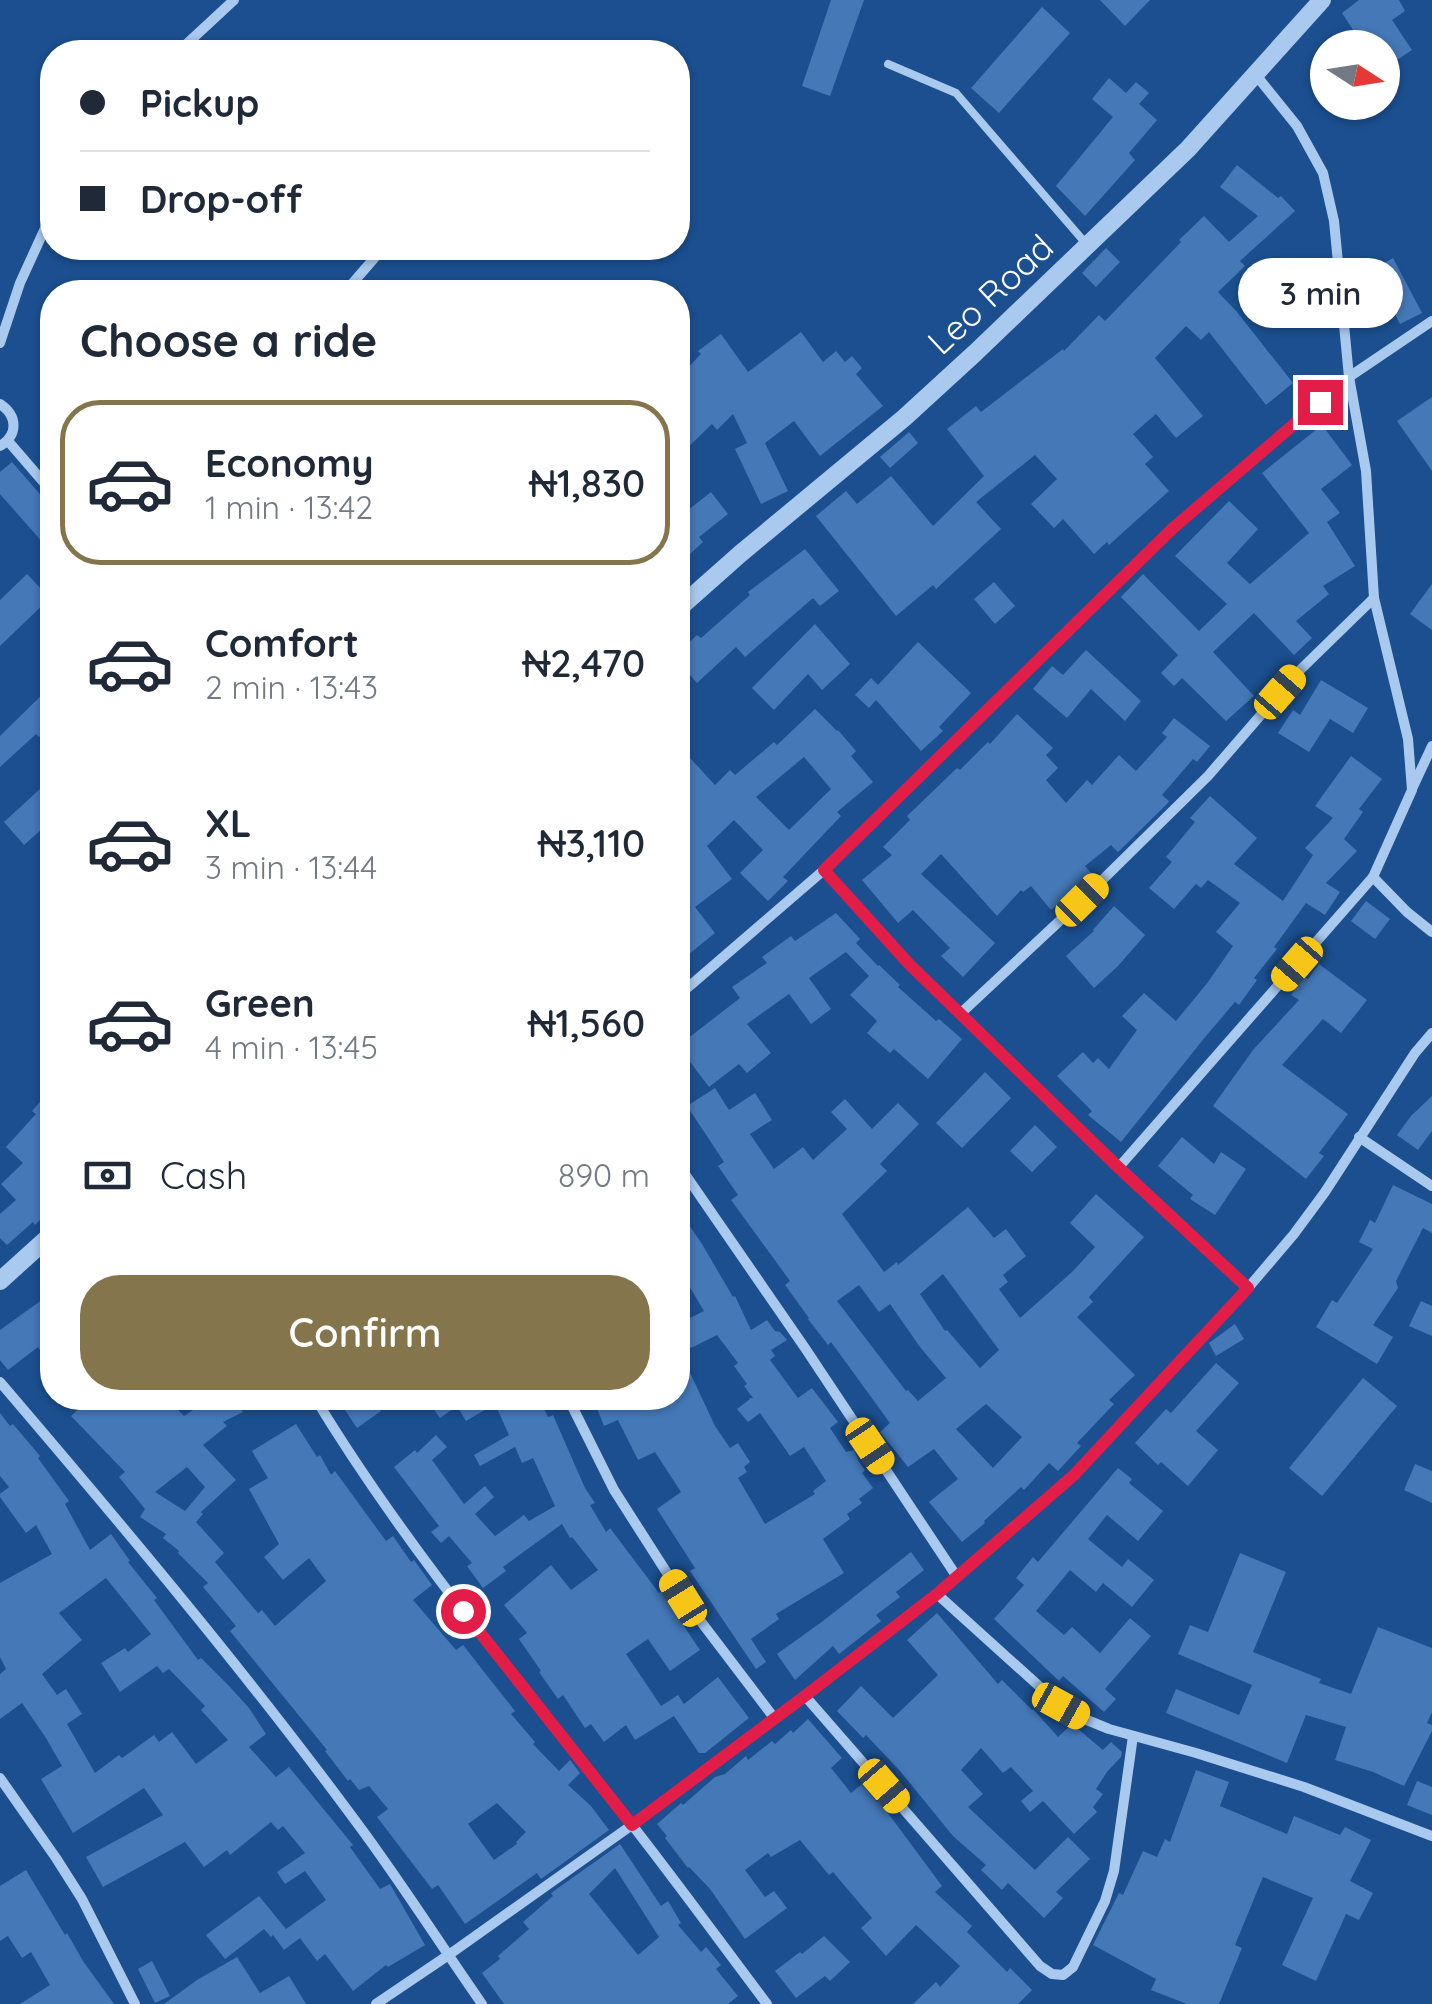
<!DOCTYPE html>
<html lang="en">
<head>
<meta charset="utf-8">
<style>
  :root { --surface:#fff; --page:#f6f6f7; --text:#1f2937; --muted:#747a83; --line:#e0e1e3; --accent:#84754c }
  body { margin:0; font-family:Quicksand,sans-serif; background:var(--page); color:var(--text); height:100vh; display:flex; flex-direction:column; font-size:38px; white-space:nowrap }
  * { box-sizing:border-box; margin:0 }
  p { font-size:32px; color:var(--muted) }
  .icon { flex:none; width:55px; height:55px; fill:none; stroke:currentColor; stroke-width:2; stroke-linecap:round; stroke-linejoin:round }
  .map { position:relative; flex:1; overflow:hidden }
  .sheet { position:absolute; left:40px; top:280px; width:650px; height:1130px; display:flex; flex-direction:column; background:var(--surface); border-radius:40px; box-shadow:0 2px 8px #0004 }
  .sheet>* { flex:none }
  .top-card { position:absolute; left:40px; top:40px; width:650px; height:220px; border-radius:40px; box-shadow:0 2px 8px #0004; display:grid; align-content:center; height:220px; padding:0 40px; background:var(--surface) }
  .needle { width:65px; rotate:102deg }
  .buttons { position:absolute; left:1310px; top:30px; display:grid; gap:20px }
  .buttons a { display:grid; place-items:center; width:90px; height:90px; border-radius:50%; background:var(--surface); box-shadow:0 2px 8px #0004; font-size:50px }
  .end { position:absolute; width:45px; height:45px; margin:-22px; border:12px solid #e11d48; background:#fff; box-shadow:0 0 0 5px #fff }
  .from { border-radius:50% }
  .bubble { position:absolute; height:70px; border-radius:35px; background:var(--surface); box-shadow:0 2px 8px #0004; font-size:32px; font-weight:600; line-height:70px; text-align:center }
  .car { position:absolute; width:30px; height:60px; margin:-30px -15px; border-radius:12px; box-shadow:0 0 8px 2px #0007; background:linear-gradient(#f5c518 24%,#345 0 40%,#f5c518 0 76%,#345 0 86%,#f5c518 0) }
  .top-card b { display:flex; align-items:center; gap:35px; height:95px; font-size:38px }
  .top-card b+b { border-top:2px solid var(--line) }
  .top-card i { width:25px; height:25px; background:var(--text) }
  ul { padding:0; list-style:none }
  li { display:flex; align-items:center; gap:30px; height:165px; margin:0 20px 15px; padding:0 20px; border:5px solid transparent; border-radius:40px }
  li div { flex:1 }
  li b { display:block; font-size:38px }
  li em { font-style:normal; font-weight:600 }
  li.active { border-color:var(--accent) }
  li>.icon { width:90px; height:90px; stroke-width:1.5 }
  h2 { padding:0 40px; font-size:45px; line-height:120px }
  .pay { display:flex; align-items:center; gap:25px; height:110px; padding:0 40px; font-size:38px }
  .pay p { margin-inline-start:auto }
  .primary-button { display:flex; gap:20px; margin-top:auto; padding:20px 40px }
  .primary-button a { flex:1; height:115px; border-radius:40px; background:var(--accent); color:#fff; font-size:40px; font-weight:600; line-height:115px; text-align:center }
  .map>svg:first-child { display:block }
  .building { fill:#4478b7; fill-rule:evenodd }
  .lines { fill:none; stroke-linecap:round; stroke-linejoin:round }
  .service { stroke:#a9c9ee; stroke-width:8 }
  .minor { stroke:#a9c9ee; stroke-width:10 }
  .tertiary { stroke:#a9c9ee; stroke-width:18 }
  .route { stroke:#e11d48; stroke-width:12 }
  .labels { text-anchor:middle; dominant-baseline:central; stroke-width:9; stroke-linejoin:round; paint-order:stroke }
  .street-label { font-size:35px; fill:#fff; stroke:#1b4f8f }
</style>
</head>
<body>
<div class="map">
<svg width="1432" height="2004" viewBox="0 0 1432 2004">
  <rect width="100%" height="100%" fill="#1b4f8f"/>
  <g class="building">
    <path d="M831 0H864L830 96 802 86Z"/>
    <path d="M1100 0H1150L1125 26Z"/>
    <path d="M1359 0H1399L1405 11 1392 20 1412 50 1382 70V48H1378L1368 34 1359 39 1342 13Z"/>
    <path d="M1042 7 1070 33 999 113 971 88Z"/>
    <path d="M1109 78 1126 93 1136 82 1149 93 1139 104 1157 120 1129 153 1135 160 1085 216 1056 186 1113 117 1092 99Z"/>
    <path d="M1237 165 1278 198 1281 196 1295 211 1240 261 1245 266 1218 292 1237 312 1293 383 1266 405 1209 332 1201 340 1186 326 1155 358 1203 416 1176 438 1156 414 1133 434 1153 457 1145 464 1169 491 1109 545 1107 542 1094 554 1063 519 1054 528 1031 504 1057 479 1035 455 976 502 1001 529 936 589 933 585 896 616 816 516 846 491 857 504 891 476 933 526 984 476 947 429 976 406 981 412 1063 349 1064 351 1099 315 1105 321 1181 242 1179 240 1204 216 1229 242 1258 216 1220 187Z"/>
    <path d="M1106 248 1120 262 1096 287 1082 273Z"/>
    <path d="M1393 258 1422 313 1400 324 1372 270Z"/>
    <path d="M801 332 823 362 836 351 845 362 852 356 862 368 856 374 883 406 820 456 794 421 765 443 788 491 761 504 735 449 747 443 733 414 717 430 712 424 678 457V378L701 354 698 351 721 334 748 372Z"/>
    <path d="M1432 397V471L1397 421Z"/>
    <path d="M1322 425 1352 465 1321 489 1340 513 1327 522 1355 566 1323 586 1329 594 1296 621 1312 638 1294 655 1254 613 1213 652 1254 696 1226 721 1182 678 1174 686 1161 673 1178 655 1121 597 1143 574 1199 631 1227 604 1175 556 1229 501 1258 529 1227 563 1250 584 1309 533 1262 473Z"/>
    <path d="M909 432 918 443 890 468 880 457Z"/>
    <path d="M12 462 52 508V553L0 494V472Z"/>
    <path d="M711 492 728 514 699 537 703 542 688 556 678 544V518Z"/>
    <path d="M805 549 839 591 820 606 813 598 745 657 736 647 697 683 678 661V653L697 635 701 638 750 595 748 592Z"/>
    <path d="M27 574 50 598 0 646V600Z"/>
    <path d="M994 582 1015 606 995 624 974 599Z"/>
    <path d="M1432 584V630L1410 614Z"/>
    <path d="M815 624 850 664 822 690 808 674 774 710 752 688Z"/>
    <path d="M918 642 971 693 939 727 943 731 921 751 876 700 869 708 855 695 871 678 878 685Z"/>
    <path d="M1086 650 1141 701 1125 721 1091 689 1067 718 1033 689 1052 666 1063 675Z"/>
    <path d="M1321 680 1368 708 1353 733 1330 719 1309 752 1278 733 1293 710 1300 715Z"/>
    <path d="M52 685V723L39 737 36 734 0 767V736Z"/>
    <path d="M815 709 837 731 838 730 856 751 851 756 873 782 837 812 841 816 783 877 788 881 768 901 740 873 763 850 734 820 707 846 732 879 695 907 715 933 678 963V745L715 785 730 770 735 775 774 742 777 745ZM804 757 831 789 789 830 756 797Z"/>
    <path d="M1017 714 1053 748 1046 755 1058 768 1046 780 1066 803 1087 780 1092 785 1119 755 1136 771 1167 737 1162 733 1174 718 1210 746 1197 762 1193 759 1162 795 1169 801 1167 804 1118 852 1111 845 1085 866 1092 874 1051 910 1031 886 1023 892 1021 890 997 916 941 854 921 874 995 943 963 977 941 956 950 948 913 910 898 923 862 880 892 855 883 847 910 820 907 816 957 768 960 770 988 742 990 744Z"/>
    <path d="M1351 756 1382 779 1359 809 1363 812 1344 839 1357 851 1326 883 1340 892 1325 915 1306 903 1274 947 1277 949 1254 978 1257 980 1239 1005 1235 1002 1206 1036 1121 1142 1088 1115 1092 1111 1057 1076 1083 1052 1093 1063 1098 1058 1109 1069 1137 1030 1122 1016 1144 993 1176 1021 1208 982 1233 946 1216 932 1240 903 1208 880 1201 888 1196 884 1174 909 1149 888 1172 862 1166 857 1195 822 1190 818 1210 796 1257 838 1234 864 1283 901 1313 855 1305 848 1333 818 1315 806Z"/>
    <path d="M52 778V820L24 845 4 822Z"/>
    <path d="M1366 901 1390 919 1375 939 1351 921Z"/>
    <path d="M1114 906 1145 935 1118 966 1094 988 1066 956 1094 931 1093 930Z"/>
    <path d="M836 913 860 939 856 943 878 966 879 965 900 985 898 987 936 1021 939 1019 962 1039 928 1079 894 1049 890 1053 867 1033 877 1021 850 995 869 976 846 952 809 978 831 1009 811 1024 789 994 747 1024 771 1053 747 1073 739 1064 709 1087 678 1046 740 998 732 987 767 963 762 957 791 936 795 941Z"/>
    <path d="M1319 964 1367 1000 1341 1033 1323 1019 1282 1065 1348 1114 1319 1153 1324 1156 1306 1179 1213 1106 1253 1050 1299 1000 1291 995 1304 977 1308 979Z"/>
    <path d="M985 1072 1011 1098 962 1148 936 1123Z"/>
    <path d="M52 1088V1208L35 1225 33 1222 7 1245 0 1238V1214L16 1200 1 1184 23 1163 6 1147 36 1114 32 1111Z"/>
    <path d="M715 1088 729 1110 755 1093 772 1120 750 1134 774 1169 803 1147 813 1160 847 1129 831 1112 845 1099 872 1129 898 1103 919 1124 880 1164 887 1171 842 1214 884 1272 897 1262 898 1265 968 1207 994 1238 1006 1229 1026 1256 1003 1275 1008 1282 999 1289 1020 1318 1072 1272 1095 1247 1070 1223 1096 1194 1144 1237 1089 1297 1093 1302 1077 1317 1135 1375 1109 1400 1114 1404 1077 1443 1081 1446 1058 1471 1049 1463 1024 1490 1021 1487 984 1521 985 1523 962 1542 929 1502 958 1479 934 1449 908 1467 880 1432 890 1423 831 1342 828 1345 808 1319 809 1318 785 1285 790 1281 731 1200 738 1195 718 1166 724 1162 687 1106ZM943 1274 999 1350 980 1368 947 1330 945 1331 920 1294ZM859 1285 879 1312 890 1304 920 1347 946 1378 918 1401 908 1390 906 1391 837 1301ZM986 1404 1022 1437 993 1468 956 1429Z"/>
    <path d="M1432 1096V1131L1418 1150 1397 1135 1411 1116Z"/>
    <path d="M1035 1125 1057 1147 1032 1172 1010 1151Z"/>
    <path d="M1182 1137 1214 1164 1221 1152 1246 1169 1215 1215 1190 1199 1193 1195 1158 1166Z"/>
    <path d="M1393 1185 1432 1204V1233L1423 1228 1396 1281 1398 1288 1373 1325 1393 1337 1377 1364 1316 1327 1332 1300 1337 1303 1373 1249 1359 1242 1370 1220 1375 1223Z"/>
    <path d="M678 1209 702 1244 733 1297 735 1296 751 1330 767 1320 775 1331 780 1332 787 1340 771 1350 775 1356 770 1360 798 1398 812 1388 838 1422 830 1428 846 1452 854 1450 859 1462 865 1470 862 1473 873 1488 859 1499 862 1503 847 1514 850 1519 823 1539 844 1573 776 1614 779 1619 751 1639 766 1662 756 1669 690 1571 695 1568 657 1509 681 1492 655 1452 638 1460 618 1420 604 1426 593 1398H678V1347L715 1426 730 1448 738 1443 750 1462 744 1467 747 1472 738 1478 765 1524 815 1494 813 1491 826 1481 804 1447 790 1456 760 1413 748 1422 737 1409 750 1399 749 1398H753L744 1386 747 1384 734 1366 738 1363 717 1335 691 1348 678 1330V1324L704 1311 682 1274 685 1272 678 1261Z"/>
    <path d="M46 1297 52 1306V1368L38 1347 8 1370 0 1360V1330Z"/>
    <path d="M1421 1301 1432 1306V1336L1409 1326Z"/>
    <path d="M1235 1324 1244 1339 1216 1356 1209 1343Z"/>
    <path d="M1216 1363 1239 1383 1196 1431 1218 1450 1188 1486 1161 1462 1158 1465 1135 1443 1166 1409 1171 1413Z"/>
    <path d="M1363 1378 1397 1406 1322 1496 1289 1468Z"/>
    <path d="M90 1398H166L184 1416 211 1398H235L243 1412 223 1422 227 1426 203 1445 236 1480 201 1512 203 1514 196 1522 224 1553 215 1562 258 1613 262 1610 275 1626 326 1581 309 1558 283 1580 264 1557 279 1544 249 1489 268 1478 252 1451 296 1424 317 1457 320 1455 331 1475 335 1471 386 1541 393 1536 411 1562 414 1560 432 1585 413 1600 456 1650 463 1645 515 1711 511 1714 535 1742 533 1744 559 1771 570 1760 580 1773 568 1785 591 1806 609 1830 541 1879 537 1873 465 1924 438 1885 432 1889 377 1817 388 1809 369 1786 359 1790 350 1779 348 1781 325 1751 327 1750 230 1631 236 1626 203 1587 208 1583 178 1553 179 1551 163 1538 166 1534 140 1517 145 1509 119 1477 125 1472 71 1416ZM187 1467 205 1487 185 1511 155 1492ZM497 1803 526 1832 516 1842 517 1844 494 1860 468 1824Z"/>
    <path d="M337 1398H372L381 1411 357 1428Z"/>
    <path d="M437 1398H539L548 1417 553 1415 585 1488 595 1503 590 1505 606 1532 610 1528 659 1593 661 1592 700 1650 670 1671 648 1639 626 1654 661 1706 678 1695 684 1704 718 1677 749 1718 705 1753H699L674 1716 635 1740 626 1725 604 1742 591 1724 585 1728 563 1695 558 1699 539 1672 541 1671 519 1639 527 1633 504 1605 551 1565 571 1590 598 1570 572 1537 570 1538 562 1524 503 1567 506 1571 483 1588 467 1566 472 1563 449 1536 441 1543 431 1532 439 1526 394 1467 415 1450 417 1453 436 1435 447 1447 432 1460 464 1504 485 1486 494 1497 475 1514 495 1536 524 1515 529 1521 555 1506 533 1458 522 1463 515 1447 480 1466 474 1455 509 1435 495 1404 466 1421 457 1406 440 1418 429 1403Z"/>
    <path d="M0 1413 10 1426 13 1424 40 1456 38 1458 69 1501 65 1504 90 1550 111 1534 130 1561 128 1562 157 1598 154 1600 198 1660 201 1658 230 1687 249 1708 266 1734 249 1747 276 1777 289 1767 353 1845 350 1847 380 1889 390 1884 425 1945 388 1967 386 1965 353 1991 325 1954 317 1961 300 1938 284 1950 273 1935 271 1937 264 1929 225 1959 206 1935 259 1896 286 1929 326 1900 305 1871 285 1884 277 1872 305 1853 283 1826 278 1830 271 1822 230 1855 227 1850 204 1867 185 1842 103 1887 86 1857 163 1815 144 1788 73 1833 41 1779 62 1766 46 1738 22 1703 0 1719V1674L6 1669 0 1657V1583L52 1554 36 1525 26 1533 0 1497V1494L9 1487 0 1476ZM106 1578 151 1634 128 1652 125 1648 101 1663 120 1692 157 1666 163 1673 169 1669 205 1706 201 1710 228 1740 196 1764 172 1732 159 1742 154 1735 122 1758 119 1755 95 1773 67 1724 82 1714 66 1689 57 1695 42 1674 82 1640 59 1613Z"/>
    <path d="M1415 1464 1432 1471V1503L1404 1490Z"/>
    <path d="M1118 1468 1132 1479 1129 1483 1163 1511 1138 1541 1107 1515 1088 1539 1122 1567 1128 1559 1154 1580 1132 1607 1103 1583 1096 1592 1070 1570 1036 1611 1064 1635 1072 1627 1100 1653 1130 1618 1151 1636 1105 1689 1116 1699 1104 1712 1063 1676 1059 1681 994 1619 1024 1585 1016 1578 1033 1557 1038 1562Z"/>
    <path d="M911 1552 924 1570 896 1592 900 1597 876 1615 881 1621 839 1654 833 1646 795 1680 777 1654 823 1621Z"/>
    <path d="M1240 1553 1286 1572 1253 1652 1321 1679 1319 1683 1351 1694 1378 1627 1432 1648V1712L1427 1723 1432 1725V1731L1404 1786 1373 1772 1335 1760 1346 1727 1306 1715 1287 1763 1166 1713 1176 1689 1239 1715 1252 1685 1178 1654 1190 1625 1208 1632Z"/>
    <path d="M937 1613 998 1684 1002 1680 1032 1710 1033 1709 1058 1737 1072 1724 1103 1750 1111 1742 1122 1752 1121 1757 1107 1772 1096 1789 1103 1794 1093 1807 1097 1812 1074 1834 1043 1801 1030 1812 1021 1801 1033 1791 1011 1767 1003 1773 981 1748 961 1770 983 1794 968 1807 1035 1870 1068 1837 1090 1859 1056 1892 1063 1898 1044 1918 1008 1883 1002 1890 981 1870 986 1865 953 1836 900 1771 866 1735 863 1738 837 1711 861 1686 893 1718 938 1675 907 1640Z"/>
    <path d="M808 1719 842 1758 831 1768 851 1793 862 1784 877 1802 879 1801 942 1886 935 1892 972 1926 967 1932 1007 1972 1010 1968 1032 1990 1018 2004H913L936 1982 940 1987 960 1966 916 1925 886 1956 861 1928 872 1918 833 1872 829 1875 800 1840 771 1857 768 1853 745 1870 765 1897 774 1891 787 1908 745 1939 710 1889 689 1867 688 1868 665 1838 667 1836 657 1824 681 1803 683 1805 715 1777 725 1774 746 1756 748 1760 772 1741 775 1744 791 1730 793 1733Z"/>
    <path d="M1196 1770 1229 1782 1220 1806 1287 1834 1294 1816 1340 1835 1345 1827 1371 1840 1350 1881 1373 1893 1359 1920 1346 1914 1316 1981 1282 1965 1313 1898 1263 1877 1235 1945 1242 1948 1219 2004H1187L1151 1990 1156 1979 1093 1945 1119 1893 1123 1895 1143 1851 1157 1857 1165 1839 1170 1842Z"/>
    <path d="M1417 1781 1432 1787V1815L1407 1805Z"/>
    <path d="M620 1844 661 1906 668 1901 681 1923 678 1925 701 1952 706 1947 721 1965 716 1969 738 1996 728 2004H504L482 1973 500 1959 498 1956 529 1929 523 1922 553 1896 551 1893ZM615 1868 659 1937 638 1955 589 1894Z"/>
    <path d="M26 1870 65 1935 67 1933 83 1961 114 2004H20L50 1985 31 1952 22 1958 8 1936 0 1941V1886Z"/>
    <path d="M824 1936 850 1962 830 1981 825 1976 796 1998 775 1971 800 1952 802 1954Z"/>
    <path d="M237 1957 260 1993 289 1976 306 2004H164L197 1980Z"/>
    <path d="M152 1961 170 1996 155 2003 138 1969Z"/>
  </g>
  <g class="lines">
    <path class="service" d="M888 64 956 93 1088 246"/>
    <g class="minor">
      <path d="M178 52 234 0"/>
      <path d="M1256 75 1297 126 1323 173 1334 221 1349 377 1366 471 1374 598 1408 739 1412 790 1373 877 1407 912 1432 932"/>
      <path d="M345 292 383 248"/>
      <path d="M0 343 20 283 52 213"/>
      <path d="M0 404C18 416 18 435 0 446"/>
      <path d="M8 441 52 492"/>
      <path d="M1412 789 1432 746"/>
      <path d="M824 870 909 964 1119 1167 1248 1288"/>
      <path d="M678 996 824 870 1172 529 1349 377 1432 321"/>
      <path d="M960 1014 1082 900 1208 776 1298 672 1374 598"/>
      <path d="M1359 1137 1432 1186"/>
      <path d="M678 1164 805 1348 957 1577"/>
      <path d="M1119 1167 1373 877"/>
      <path d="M0 1382C123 1526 245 1671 357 1823 401 1882 440 1944 482 2004"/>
      <path d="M315 1398C406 1548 520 1683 629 1821 676 1881 721 1943 767 2004"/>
      <path d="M568 1398 614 1490 683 1598 775 1719"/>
      <path d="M937 1594 1061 1706 1087 1720 1109 1729 1196 1753 1304 1787 1432 1836"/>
      <path d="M805 1696 1040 1966 1052 1974 1063 1975 1073 1967 1105 1901 1114 1871 1133 1736"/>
      <path d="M0 1778 56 1858 82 1899 135 2004"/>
      <path d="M376 2004 450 1954 632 1825 805 1696 937 1594 1074 1475 1248 1288 1294 1234 1325 1192 1415 1053 1432 1033"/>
    </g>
    <g class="tertiary">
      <path d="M678 609 740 554 904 418 975 353 1188 149 1322 0"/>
      <path d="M0 1281 52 1234"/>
    </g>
  </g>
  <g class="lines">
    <path class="route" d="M463 1611 632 1825 805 1696 937 1594 1074 1475 1248 1288 1119 1168 909 964 824 870 1172 529 1320 402"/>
  </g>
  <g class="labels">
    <g class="street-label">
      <text transform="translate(990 294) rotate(-43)">Leo Road</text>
    </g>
  </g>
</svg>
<div class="buttons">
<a><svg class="needle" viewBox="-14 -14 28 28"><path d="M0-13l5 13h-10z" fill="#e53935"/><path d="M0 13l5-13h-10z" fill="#747a83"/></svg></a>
</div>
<i class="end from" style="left:463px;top:1611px"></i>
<i class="end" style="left:1320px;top:402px"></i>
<div class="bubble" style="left:1238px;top:258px;width:165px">3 min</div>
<i class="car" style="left:1280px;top:692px;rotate:41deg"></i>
<i class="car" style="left:1082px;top:900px;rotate:45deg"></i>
<i class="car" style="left:1297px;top:964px;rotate:221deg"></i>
<i class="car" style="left:870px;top:1446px;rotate:146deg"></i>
<i class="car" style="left:683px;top:1598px;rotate:328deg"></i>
<i class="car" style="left:1061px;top:1706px;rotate:119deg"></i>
<i class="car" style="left:884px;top:1786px;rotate:139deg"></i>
<div class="top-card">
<b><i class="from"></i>Pickup</b>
<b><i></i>Drop-off</b>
</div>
<section class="sheet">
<h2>Choose a ride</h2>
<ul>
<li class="active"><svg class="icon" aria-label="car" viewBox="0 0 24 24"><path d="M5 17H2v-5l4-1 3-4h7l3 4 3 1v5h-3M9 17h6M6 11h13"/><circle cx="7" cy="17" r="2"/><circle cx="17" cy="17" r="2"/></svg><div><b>Economy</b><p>1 min · 13:42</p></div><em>₦1,830</em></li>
<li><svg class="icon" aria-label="car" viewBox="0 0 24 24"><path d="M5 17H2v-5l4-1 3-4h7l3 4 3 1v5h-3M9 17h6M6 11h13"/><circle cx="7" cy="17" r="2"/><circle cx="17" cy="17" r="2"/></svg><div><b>Comfort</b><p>2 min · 13:43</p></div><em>₦2,470</em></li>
<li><svg class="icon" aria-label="car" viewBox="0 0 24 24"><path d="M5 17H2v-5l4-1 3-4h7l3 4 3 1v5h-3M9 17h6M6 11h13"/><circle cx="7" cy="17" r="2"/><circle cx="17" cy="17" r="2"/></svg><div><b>XL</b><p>3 min · 13:44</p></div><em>₦3,110</em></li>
<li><svg class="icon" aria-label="car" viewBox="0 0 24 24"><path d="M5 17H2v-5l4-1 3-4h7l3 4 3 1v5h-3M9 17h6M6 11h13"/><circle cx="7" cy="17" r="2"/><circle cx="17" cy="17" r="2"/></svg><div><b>Green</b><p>4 min · 13:45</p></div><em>₦1,560</em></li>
</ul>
<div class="pay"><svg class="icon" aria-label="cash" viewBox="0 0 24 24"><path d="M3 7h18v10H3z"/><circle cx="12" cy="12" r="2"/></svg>Cash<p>890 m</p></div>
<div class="primary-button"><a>Confirm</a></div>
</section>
</div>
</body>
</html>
